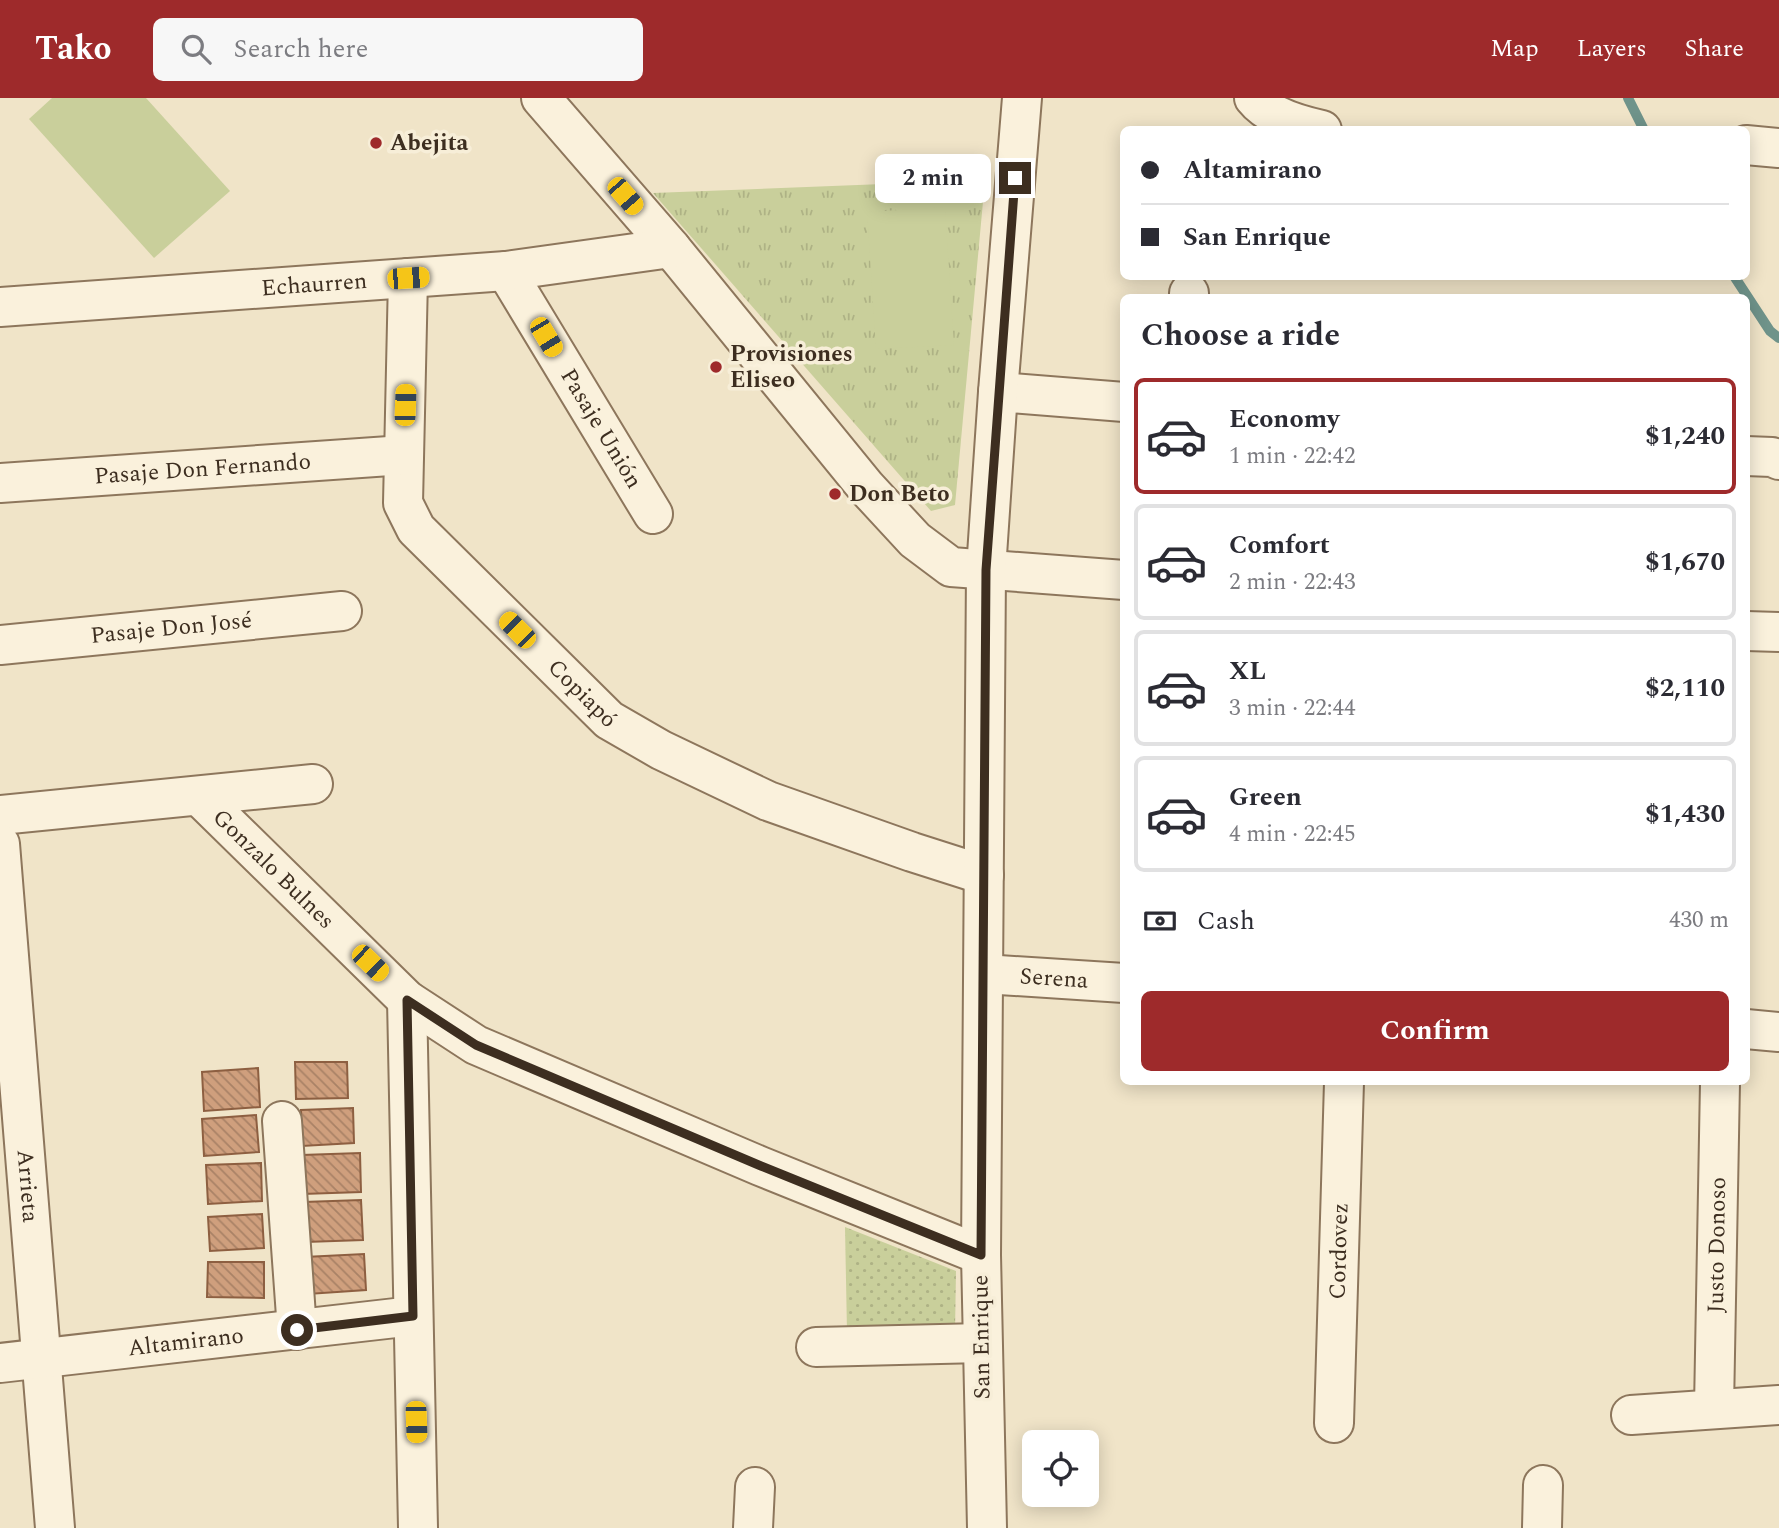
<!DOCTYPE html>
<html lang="en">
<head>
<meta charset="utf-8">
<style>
  :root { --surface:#fff; --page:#f7f7f7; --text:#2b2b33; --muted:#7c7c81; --line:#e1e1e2; --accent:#9e2a2b }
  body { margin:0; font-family:Spectral,serif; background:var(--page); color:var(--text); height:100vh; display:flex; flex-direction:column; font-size:26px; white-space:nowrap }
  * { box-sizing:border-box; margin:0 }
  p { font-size:23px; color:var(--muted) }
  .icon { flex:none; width:38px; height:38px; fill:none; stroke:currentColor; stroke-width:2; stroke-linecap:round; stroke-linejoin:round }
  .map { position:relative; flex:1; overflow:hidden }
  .side { position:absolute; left:1120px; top:196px; width:630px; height:791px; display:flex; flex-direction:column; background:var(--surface); border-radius:10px; box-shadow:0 4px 18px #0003 }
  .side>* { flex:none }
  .top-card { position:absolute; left:1120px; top:28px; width:630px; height:154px; border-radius:10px; box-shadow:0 4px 18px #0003; display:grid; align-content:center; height:154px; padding:0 21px; background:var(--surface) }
  .tools { position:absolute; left:1022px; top:1332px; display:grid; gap:14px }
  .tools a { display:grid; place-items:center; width:77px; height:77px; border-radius:10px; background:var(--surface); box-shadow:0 4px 18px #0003; font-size:35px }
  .end { position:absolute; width:32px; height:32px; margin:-16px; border:9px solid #3d2e20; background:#fff; box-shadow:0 0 0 4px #fff }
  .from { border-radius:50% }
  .bubble { position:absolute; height:49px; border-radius:10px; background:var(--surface); box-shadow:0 4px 18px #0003; font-size:23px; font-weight:700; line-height:49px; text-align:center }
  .car { position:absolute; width:21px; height:42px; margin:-21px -10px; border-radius:9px; box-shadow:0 0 5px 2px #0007; background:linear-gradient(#f5c518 24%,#345 0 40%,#f5c518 0 76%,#345 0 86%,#f5c518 0) }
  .top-card b { display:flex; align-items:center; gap:24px; height:66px; font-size:26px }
  .top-card b+b { border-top:2px solid var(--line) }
  .top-card i { width:18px; height:18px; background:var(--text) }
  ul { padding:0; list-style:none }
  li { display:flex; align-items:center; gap:21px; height:116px; margin:0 14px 10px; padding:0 7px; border:4px solid var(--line); border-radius:10px }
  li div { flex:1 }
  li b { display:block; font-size:26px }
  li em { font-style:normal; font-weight:700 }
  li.on { border-color:var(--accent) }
  li>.icon { width:63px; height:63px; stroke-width:1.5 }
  h2 { padding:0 21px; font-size:32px; line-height:84px }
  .pay { display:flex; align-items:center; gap:18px; height:77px; padding:0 21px; font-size:26px }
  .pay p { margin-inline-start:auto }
  .primary-button { display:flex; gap:14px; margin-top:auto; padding:14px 21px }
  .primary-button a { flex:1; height:80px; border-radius:10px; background:var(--accent); color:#fff; font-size:28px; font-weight:700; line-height:80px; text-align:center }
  header { display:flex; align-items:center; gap:42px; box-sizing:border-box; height:98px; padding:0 35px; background:var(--accent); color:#fff }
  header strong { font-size:33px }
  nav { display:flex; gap:38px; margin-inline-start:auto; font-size:24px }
  .search { width:490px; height:63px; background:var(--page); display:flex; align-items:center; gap:18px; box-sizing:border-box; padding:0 24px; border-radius:10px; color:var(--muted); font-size:26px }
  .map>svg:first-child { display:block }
  .grass { fill:url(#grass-dots) }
  .park { fill:url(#park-tufts) }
  .pitch { fill:#c9cf9b }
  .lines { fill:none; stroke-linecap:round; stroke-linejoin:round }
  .stream { stroke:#6f938a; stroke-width:10 }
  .building { fill:url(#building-back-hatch); stroke:#8d5f41; stroke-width:2 }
  .minor-casing { stroke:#8d765c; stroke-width:42 }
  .minor { stroke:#faf1dc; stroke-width:38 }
  .route { stroke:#3d2e20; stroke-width:9 }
  .poi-dot { fill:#9e2a2b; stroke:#f7eed8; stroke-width:2.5 }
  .labels { text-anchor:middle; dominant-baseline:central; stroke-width:7; stroke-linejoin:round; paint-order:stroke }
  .poi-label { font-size:23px; font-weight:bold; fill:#3d2e20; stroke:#f7eed8; text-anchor:start }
  .street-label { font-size:23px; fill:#3d2e20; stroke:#f7eed8 }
</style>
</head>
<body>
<header>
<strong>Tako</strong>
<div class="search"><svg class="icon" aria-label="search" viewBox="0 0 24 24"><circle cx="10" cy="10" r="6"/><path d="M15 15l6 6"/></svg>Search here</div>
<nav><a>Map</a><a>Layers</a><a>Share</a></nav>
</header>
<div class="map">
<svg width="1779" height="1430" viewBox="0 0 1779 1430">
  <defs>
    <pattern id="grass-dots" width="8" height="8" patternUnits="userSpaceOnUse" patternTransform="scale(1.75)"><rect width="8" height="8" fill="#c9cf9b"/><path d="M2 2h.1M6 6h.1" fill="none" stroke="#aeb285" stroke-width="1.8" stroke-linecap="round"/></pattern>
    <pattern id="park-tufts" width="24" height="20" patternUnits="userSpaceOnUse" patternTransform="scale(1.75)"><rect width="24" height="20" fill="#c9cf9b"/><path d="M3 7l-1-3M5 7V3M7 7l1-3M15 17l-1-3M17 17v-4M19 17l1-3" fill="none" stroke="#aeb285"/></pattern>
    <pattern id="building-back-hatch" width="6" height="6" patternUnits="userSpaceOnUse" patternTransform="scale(1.75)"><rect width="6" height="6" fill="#cf9f7d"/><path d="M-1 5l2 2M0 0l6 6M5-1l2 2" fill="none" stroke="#a98266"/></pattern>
  </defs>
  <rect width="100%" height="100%" fill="#f0e4c8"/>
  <path class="grass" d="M845 1129 956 1173 955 1234H847Z"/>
  <path class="park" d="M985 82 955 407 931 413 653 95Z"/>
  <g class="pitch">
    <path d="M52 0H146L230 93 154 160 29 21Z"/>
    <path d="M945 109 954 247 876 251 867 114Z"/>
  </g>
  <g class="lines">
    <g class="stream">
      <path d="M1628 0 1644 32"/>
      <path d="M1734 178 1770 233 1779 240"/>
    </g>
  </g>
  <g class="building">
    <path d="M295 964H347L348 1000 296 1001Z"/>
    <path d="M258 970 260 1009 204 1013 202 974Z"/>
    <path d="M353 1010 354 1045 302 1048 301 1012Z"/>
    <path d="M256 1017 259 1054 204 1058 202 1021Z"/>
    <path d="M360 1055 361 1094 303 1096 302 1057Z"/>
    <path d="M261 1065 262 1103 208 1106 206 1067Z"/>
    <path d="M361 1102 363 1142 306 1144 304 1104Z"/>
    <path d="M262 1116 264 1150 210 1153 208 1119Z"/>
    <path d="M364 1156 366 1192 308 1196 305 1159Z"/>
    <path d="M208 1164H264V1200L207 1199Z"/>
  </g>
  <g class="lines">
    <defs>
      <g id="minor">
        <path d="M541 0 671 150 866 389 915 442 951 469 1124 482"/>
        <path d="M1254 0C1269 19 1299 27 1322 32"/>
        <path d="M1746 47 1779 50"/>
        <path id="s1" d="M506 173 653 416"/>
        <path id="s2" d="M408 180 403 405 416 431 609 622 661 652 768 703 912 754 984 777"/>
        <path d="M1189 200V195"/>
        <path id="s3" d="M0 209 506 173 671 150"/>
        <path d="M998 294 1124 304"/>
        <path d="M1746 358 1772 359 1779 362"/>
        <path id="s4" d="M0 385 404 357"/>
        <path d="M1746 533 1779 534"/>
        <path id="s5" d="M0 547 342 513"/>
        <path id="s6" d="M200 699 407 902 476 947 760 1068 981 1157"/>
        <path d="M0 717 313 686"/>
        <path id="s7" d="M0 746 55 1430"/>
        <path id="s8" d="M984 876 1124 885"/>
        <path d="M407 902 418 1430"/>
        <path d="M1746 931 1779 934"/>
        <path d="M282 1023 297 1232"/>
        <path d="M816 1249 982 1245"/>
        <path id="s9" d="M0 1265 413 1218"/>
        <path id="s10" d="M1714 1310 1720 984"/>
        <path d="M1631 1317 1779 1307"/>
        <path id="s11" d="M1334 1325 1344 984"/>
        <path d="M753 1430 755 1389"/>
        <path d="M987 1430 981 1157 986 472 998 294 1022 0"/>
        <path d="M1542 1430 1543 1387"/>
      </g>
    </defs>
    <use href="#minor" class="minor-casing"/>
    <use href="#minor" class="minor"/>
  </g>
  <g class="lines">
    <path class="route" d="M297 1232 413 1218 407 902 476 947 761 1068 981 1157 986 472 1015 80"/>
  </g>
  <g class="poi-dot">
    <circle cx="376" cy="45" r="7"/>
    <circle cx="716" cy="269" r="7"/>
    <circle cx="835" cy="396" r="7"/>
  </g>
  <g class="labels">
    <g class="poi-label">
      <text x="390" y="45">Abejita</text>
      <text x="730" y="256">Provisiones<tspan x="730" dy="26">Eliseo</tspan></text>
      <text x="849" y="396">Don Beto</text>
    </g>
    <g class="street-label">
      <text stroke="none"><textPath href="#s3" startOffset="315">Echaurren</textPath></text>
      <text stroke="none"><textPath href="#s1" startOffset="184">Pasaje Unión</textPath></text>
      <text stroke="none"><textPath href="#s4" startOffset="203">Pasaje Don Fernando</textPath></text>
      <text stroke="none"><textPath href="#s5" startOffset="172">Pasaje Don José</textPath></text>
      <text stroke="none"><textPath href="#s2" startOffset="488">Copiapó</textPath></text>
      <text stroke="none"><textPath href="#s6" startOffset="103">Gonzalo Bulnes</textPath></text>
      <text stroke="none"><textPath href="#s8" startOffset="70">Serena</textPath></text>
      <text stroke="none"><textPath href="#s7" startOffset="343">Arrieta</textPath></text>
      <text stroke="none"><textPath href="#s10" startOffset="163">Justo Donoso</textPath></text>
      <text stroke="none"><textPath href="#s11" startOffset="172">Cordovez</textPath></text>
      <text transform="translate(982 1239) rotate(-91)">San Enrique</text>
      <text stroke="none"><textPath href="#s9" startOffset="187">Altamirano</textPath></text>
    </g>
  </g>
</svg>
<div class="tools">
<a><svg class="icon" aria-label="locate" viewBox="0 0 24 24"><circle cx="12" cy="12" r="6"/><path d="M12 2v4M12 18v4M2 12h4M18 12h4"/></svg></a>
</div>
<i class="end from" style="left:297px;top:1232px"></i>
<i class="end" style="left:1015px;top:80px"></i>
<div class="bubble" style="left:875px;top:56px;width:116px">2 min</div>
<i class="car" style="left:625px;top:98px;rotate:139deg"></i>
<i class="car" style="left:408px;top:180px;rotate:86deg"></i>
<i class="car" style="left:546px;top:239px;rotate:149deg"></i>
<i class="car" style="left:405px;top:307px;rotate:2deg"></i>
<i class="car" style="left:517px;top:532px;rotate:315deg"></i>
<i class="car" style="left:370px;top:865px;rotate:134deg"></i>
<i class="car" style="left:416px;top:1324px;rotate:178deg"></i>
<div class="top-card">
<b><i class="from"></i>Altamirano</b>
<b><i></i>San Enrique</b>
</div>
<section class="side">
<h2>Choose a ride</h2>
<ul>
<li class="on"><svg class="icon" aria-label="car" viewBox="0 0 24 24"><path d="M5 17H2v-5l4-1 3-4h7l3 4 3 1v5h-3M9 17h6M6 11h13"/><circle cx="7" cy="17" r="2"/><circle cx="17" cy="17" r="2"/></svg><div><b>Economy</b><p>1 min · 22:42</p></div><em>$1,240</em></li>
<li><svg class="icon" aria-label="car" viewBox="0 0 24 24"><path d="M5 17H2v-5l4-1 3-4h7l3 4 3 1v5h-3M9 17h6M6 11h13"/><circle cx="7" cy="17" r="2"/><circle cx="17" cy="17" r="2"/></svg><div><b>Comfort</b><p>2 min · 22:43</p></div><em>$1,670</em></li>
<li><svg class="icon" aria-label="car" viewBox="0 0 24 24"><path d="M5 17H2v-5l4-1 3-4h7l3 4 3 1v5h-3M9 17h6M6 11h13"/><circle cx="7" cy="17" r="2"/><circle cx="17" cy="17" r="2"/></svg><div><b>XL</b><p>3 min · 22:44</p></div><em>$2,110</em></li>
<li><svg class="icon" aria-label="car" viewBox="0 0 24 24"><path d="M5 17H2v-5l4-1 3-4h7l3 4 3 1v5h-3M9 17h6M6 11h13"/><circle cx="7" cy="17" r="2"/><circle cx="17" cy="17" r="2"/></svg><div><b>Green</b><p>4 min · 22:45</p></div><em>$1,430</em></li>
</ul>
<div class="pay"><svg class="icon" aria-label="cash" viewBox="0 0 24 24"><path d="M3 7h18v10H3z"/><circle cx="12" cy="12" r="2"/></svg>Cash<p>430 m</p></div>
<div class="primary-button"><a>Confirm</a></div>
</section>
</div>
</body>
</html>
